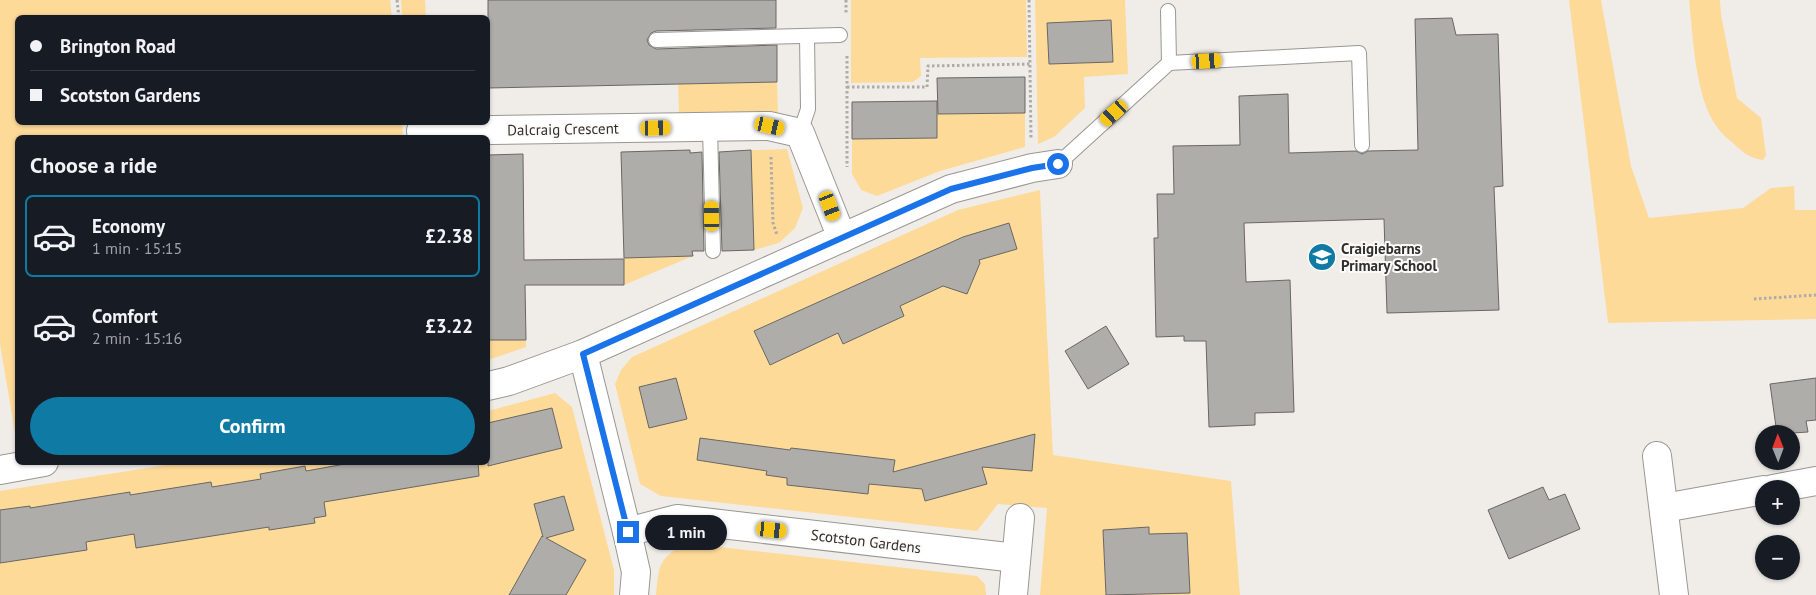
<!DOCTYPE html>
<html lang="en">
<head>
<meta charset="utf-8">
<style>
  :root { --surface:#171b24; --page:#20242c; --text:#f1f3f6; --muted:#9ea1a6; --line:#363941; --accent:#0f7ba5 }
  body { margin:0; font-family:"PT Sans",sans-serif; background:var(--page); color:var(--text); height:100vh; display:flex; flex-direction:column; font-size:19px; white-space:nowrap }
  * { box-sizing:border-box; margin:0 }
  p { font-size:16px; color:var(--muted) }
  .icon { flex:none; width:28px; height:28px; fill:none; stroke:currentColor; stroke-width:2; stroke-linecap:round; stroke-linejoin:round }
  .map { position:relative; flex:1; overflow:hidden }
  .drawer { position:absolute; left:15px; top:135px; width:475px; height:330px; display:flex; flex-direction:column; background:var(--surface); border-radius:8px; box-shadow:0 1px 4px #0004 }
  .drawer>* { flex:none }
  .banner { position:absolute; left:15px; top:15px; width:475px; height:110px; border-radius:8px; box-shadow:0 1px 4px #0004; display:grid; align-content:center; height:110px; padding:0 15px; background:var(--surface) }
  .needle { width:32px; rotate:359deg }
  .buttons { position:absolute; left:1755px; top:425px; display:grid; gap:10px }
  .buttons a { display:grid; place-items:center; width:45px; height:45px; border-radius:50%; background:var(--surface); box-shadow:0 1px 4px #0004; font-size:25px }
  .end { position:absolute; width:22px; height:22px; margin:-11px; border:6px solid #1a73e8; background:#fff; box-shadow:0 0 0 2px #fff }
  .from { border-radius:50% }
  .bubble { position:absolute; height:35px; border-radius:18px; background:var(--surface); box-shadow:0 1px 4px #0004; font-size:16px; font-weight:600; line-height:35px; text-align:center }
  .car { position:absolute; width:15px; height:30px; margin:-15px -8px; border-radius:6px; box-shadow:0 0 4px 1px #0007; background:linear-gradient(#f5c518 24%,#345 0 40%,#f5c518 0 76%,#345 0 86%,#f5c518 0) }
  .banner b { display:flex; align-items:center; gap:18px; height:48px; font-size:19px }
  .banner b+b { border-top:1px solid var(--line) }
  .banner i { width:12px; height:12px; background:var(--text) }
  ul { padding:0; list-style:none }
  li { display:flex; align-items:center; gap:15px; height:82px; margin:0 10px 8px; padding:0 5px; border:2px solid transparent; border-radius:8px }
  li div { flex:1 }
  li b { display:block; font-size:19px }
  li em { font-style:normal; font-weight:600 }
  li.active { border-color:var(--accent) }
  li>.icon { width:45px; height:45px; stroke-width:1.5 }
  h2 { padding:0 15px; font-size:22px; line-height:60px }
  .button { display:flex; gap:10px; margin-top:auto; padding:10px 15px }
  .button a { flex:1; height:58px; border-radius:30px; background:var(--accent); color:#fff; font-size:20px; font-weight:600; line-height:58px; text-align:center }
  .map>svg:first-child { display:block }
  .green { fill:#feda99 }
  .building { fill:#afada9; stroke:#696764 }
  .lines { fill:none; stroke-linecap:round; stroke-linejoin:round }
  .lane-casing { stroke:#999793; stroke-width:16 }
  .street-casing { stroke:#999793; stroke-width:30 }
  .path { stroke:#aeaba8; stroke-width:3; stroke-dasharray:2.5 2.5; stroke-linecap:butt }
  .lane { stroke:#fff; stroke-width:14 }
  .street { stroke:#fff; stroke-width:28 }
  .route { stroke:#1a73e8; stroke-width:6 }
  .labels { text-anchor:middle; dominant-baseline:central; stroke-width:4; stroke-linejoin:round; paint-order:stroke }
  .street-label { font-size:15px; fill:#31302f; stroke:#fdfbf7 }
  .poi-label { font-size:15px; font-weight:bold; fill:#31302f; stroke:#fdfbf7; text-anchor:start }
</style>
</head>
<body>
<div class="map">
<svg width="1816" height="595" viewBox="0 0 1816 595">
  <rect width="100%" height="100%" fill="#f0ede9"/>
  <g class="green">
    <path d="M0 0H390L392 17 18 18V122H402L403 137 18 138 17 445 0 344Z"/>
    <path d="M401 0H425L426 17H402Z"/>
    <path d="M851 0H1026L1027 57 920 58 921 76 913 82 851 83Z"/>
    <path d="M1035 0H1125L1128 74 1084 77 1085 108 1054 137 1038 144Z"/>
    <path d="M1569 0H1601L1631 166 1649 218 1743 208 1771 188 1794 186 1795 210H1816V319L1608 323Z"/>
    <path d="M1689 0H1720L1721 14 1737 98 1761 118 1766 155 1763 160C1751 159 1742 152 1734 144 1728 139 1721 133 1717 127 1695 98 1693 36 1689 0Z"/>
    <path d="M777 82 778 113 679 114 678 84Z"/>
    <path d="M1025 113V147L940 171 877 196 861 190 852 174V139L937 138V114Z"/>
    <path d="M787 149 803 208 795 228 779 243 754 250 751 150Z"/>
    <path d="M1040 190 1053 455 1231 481 1240 595H1040L1047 508 998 504 977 531 661 496 640 484 615 384 621 370 632 357 958 210Z"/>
    <path d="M693 256 624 285V258Z"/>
    <path d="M488 340H526V347L488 360Z"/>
    <path d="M555 393 572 407 614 570V595H0V491L179 463 488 462V411Z"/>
    <path d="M685 543 977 576 985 584 986 595H656C659 565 658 560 685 543Z"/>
  </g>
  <g class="building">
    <path d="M488 0H776V28L656 31 651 33 647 40 649 45 656 49 777 45V82L488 88Z"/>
    <path d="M1452 18 1456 35 1498 34 1503 186 1494 187 1499 310 1387 313 1384 219 1244 223 1246 282 1290 280 1294 412 1255 413V425L1209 427 1206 341H1184V336L1156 337 1154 238H1158L1157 194H1174L1173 146 1240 145 1239 96 1288 94 1289 153 1356 151 1362 154 1368 151 1418 150 1415 19Z"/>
    <path d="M1111 20 1113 62 1049 64 1047 23Z"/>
    <path d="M1025 77V113L938 114 937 78Z"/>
    <path d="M937 101V138L852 139V102Z"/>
    <path d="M690 150V153L702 152 704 251H692L693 256 624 258 621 152Z"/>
    <path d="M751 150 754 250 722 251 719 152Z"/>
    <path d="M523 154 524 260 624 259V285H525L526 340H488V155Z"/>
    <path d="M1009 223 1017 249 979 260 980 263 967 294 943 286 900 306 904 316 843 344 838 333 770 365 754 331 963 237Z"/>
    <path d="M1106 326 1129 364 1088 389 1065 351Z"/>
    <path d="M676 378 687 419 649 428 639 387Z"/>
    <path d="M1816 378V420L1806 421 1808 432 1777 434 1770 384Z"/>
    <path d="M552 408 562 448 488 466V423Z"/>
    <path d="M1035 434 1032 471 982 467 987 484 925 501 922 489 869 484 868 494 787 485V478L766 475 767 471 697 460 700 438 790 450 791 448 895 460 893 472Z"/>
    <path d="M356 462H478L479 476 324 502 326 516 314 518 315 523 269 530V527L136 548 134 534 86 542 87 550 0 563V510L30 506V508L130 492V495L211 482 212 487 261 479 260 474 305 466 306 471Z"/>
    <path d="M1543 487 1549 500 1565 494 1580 529 1509 559 1488 510Z"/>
    <path d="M564 496 574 530 546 538 586 560 566 595H509L542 536 543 537 534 504Z"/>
    <path d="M1149 527V534L1187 533 1190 593 1106 595 1103 530Z"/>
  </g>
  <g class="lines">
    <defs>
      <g id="lane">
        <path d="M656 40 840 35"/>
        <path d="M1169 63 1359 53 1362 145"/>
        <path d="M710 127 713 251"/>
        <path d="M800 133 808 109 807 36"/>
        <path d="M1058 164 1169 63 1168 11"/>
      </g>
      <g id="street">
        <path d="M421 131 769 126 800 133 842 238"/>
        <path d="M583 354 627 532 636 572 634 595"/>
        <path d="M488 386 509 381 583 354 951 189 1032 168 1058 164"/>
        <path d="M1657 456 1674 595"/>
        <path d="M0 470 44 462"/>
        <path d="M1773 489 1816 481"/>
        <path d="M1664 508 1764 490"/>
        <path d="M627 532 677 519 1016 558"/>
        <path d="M1013 595 1020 518"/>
      </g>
    </defs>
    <use href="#lane" class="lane-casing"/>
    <use href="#street" class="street-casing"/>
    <g class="path">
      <path d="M397 0 399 18"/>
      <path d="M846 0V14"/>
      <path d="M1029 0 1031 139"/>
      <path d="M847 56V167"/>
      <path d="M847 87H927L928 66 1031 64"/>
      <path d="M771 157 773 223 777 235"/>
      <path d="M1754 299 1816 295"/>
    </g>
    <use href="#lane" class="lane"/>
    <use href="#street" class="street"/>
  </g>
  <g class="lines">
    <path class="route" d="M628 532 583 354 951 189 1032 168 1058 164"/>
  </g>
  <defs>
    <symbol id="school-disc" viewBox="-11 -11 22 22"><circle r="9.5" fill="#0f7ba5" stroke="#fdfbf7"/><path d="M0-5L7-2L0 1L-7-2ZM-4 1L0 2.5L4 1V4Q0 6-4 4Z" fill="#fff"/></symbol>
  </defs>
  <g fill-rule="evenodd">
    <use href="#school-disc" x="1306" y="241" width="32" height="32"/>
  </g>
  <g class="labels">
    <g class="street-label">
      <text transform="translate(563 129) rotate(-1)">Dalcraig Crescent</text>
      <text transform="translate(866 541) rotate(7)">Scotston Gardens</text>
    </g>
    <g class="poi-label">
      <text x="1341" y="248">Craigiebarns<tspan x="1341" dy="17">Primary School</tspan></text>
    </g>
  </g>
</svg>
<div class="buttons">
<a><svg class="needle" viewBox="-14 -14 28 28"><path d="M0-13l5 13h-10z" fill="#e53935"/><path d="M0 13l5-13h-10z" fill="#9ea1a6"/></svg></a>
<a>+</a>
<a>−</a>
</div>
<i class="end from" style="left:1058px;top:164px"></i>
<i class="end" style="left:628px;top:532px"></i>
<div class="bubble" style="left:645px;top:515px;width:82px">1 min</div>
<i class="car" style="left:1207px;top:61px;rotate:87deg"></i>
<i class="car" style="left:1114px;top:113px;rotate:228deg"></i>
<i class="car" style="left:770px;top:126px;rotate:103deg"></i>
<i class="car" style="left:656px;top:128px;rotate:89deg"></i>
<i class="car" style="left:830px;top:206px;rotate:159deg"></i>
<i class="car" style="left:712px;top:216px;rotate:359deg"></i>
<i class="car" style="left:772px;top:530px;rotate:96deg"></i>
<div class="banner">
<b><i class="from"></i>Brington Road</b>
<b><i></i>Scotston Gardens</b>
</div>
<section class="drawer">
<h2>Choose a ride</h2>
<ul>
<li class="active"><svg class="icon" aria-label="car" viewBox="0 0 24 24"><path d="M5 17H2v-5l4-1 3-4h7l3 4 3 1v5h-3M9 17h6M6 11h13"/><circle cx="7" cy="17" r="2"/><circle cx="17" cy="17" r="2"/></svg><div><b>Economy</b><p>1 min · 15:15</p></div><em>£2.38</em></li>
<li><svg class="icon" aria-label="car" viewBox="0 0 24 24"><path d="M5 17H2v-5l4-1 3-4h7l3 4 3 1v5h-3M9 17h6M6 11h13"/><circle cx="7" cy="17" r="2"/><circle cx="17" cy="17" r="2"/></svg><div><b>Comfort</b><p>2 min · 15:16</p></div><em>£3.22</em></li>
</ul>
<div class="button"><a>Confirm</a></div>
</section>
</div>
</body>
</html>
